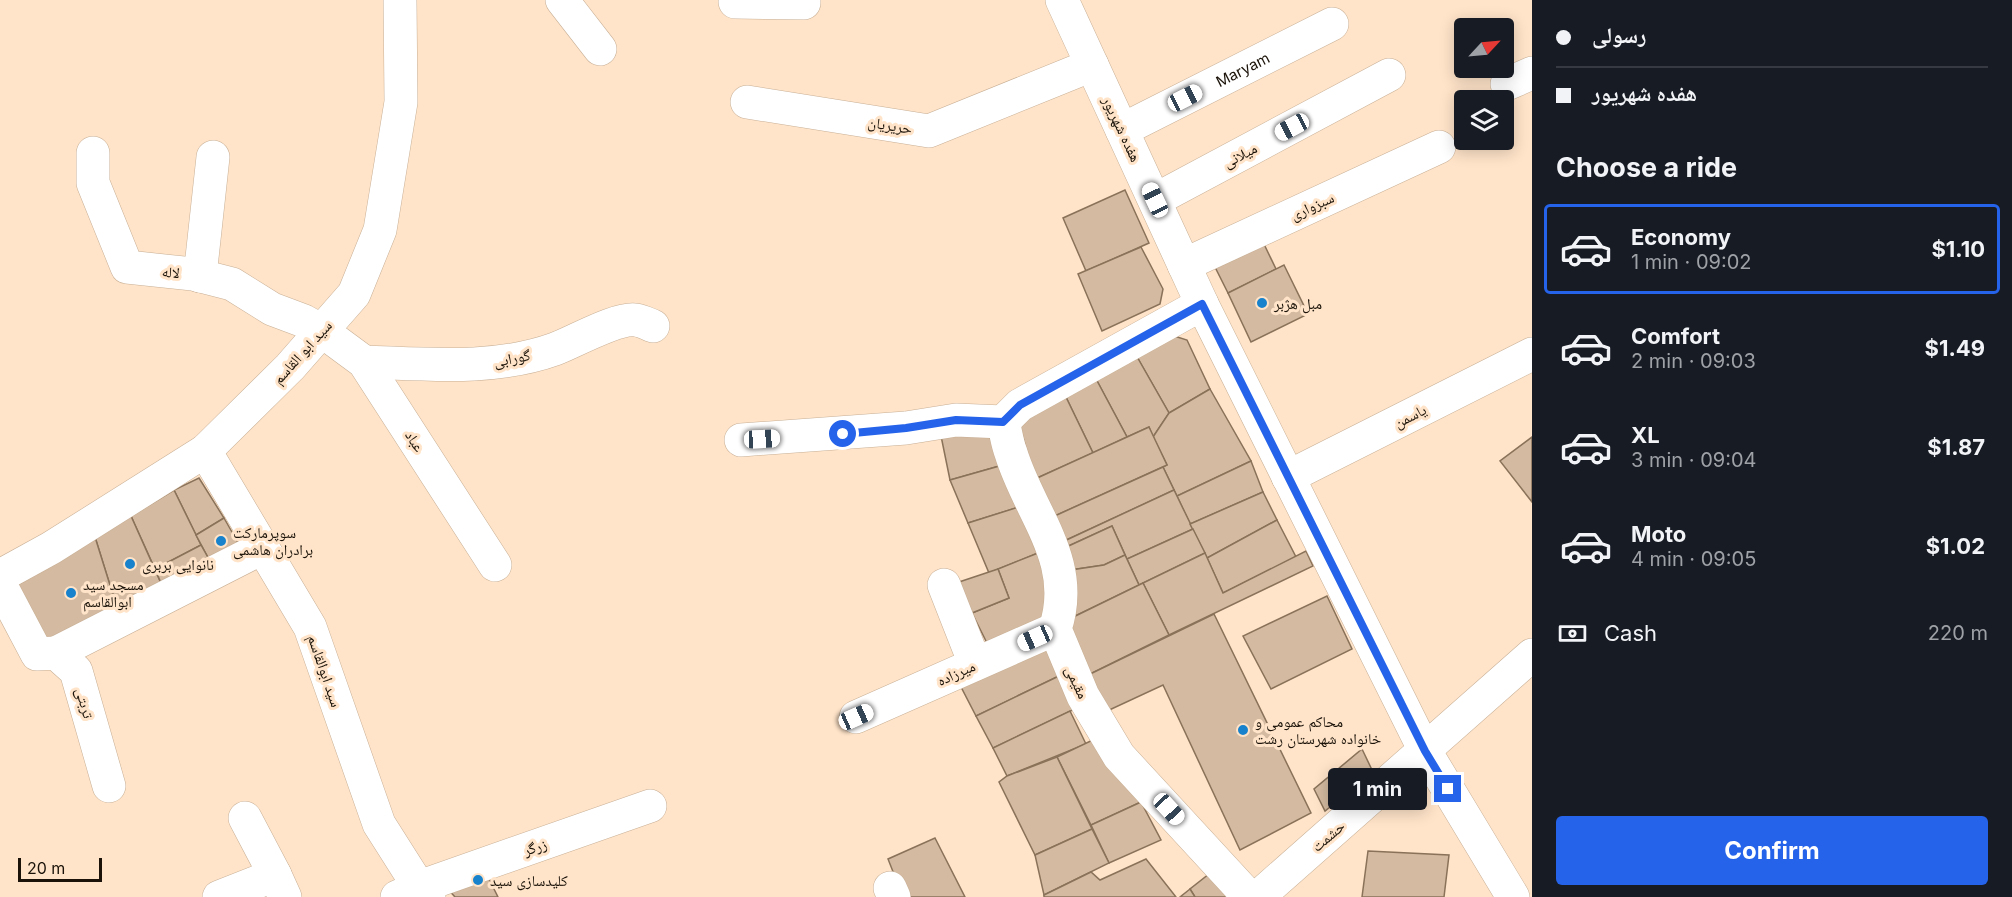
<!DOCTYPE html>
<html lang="en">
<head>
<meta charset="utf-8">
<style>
  :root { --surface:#171b24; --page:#20242c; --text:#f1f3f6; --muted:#9ea1a6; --line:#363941; --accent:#2563eb }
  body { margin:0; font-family:Inter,"Noto Naskh Arabic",sans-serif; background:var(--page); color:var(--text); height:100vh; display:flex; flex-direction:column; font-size:22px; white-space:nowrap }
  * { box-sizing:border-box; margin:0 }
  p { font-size:20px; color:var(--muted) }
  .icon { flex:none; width:33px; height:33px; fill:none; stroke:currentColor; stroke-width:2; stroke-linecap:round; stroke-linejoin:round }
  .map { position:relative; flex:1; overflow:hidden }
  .side { display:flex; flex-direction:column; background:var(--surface); width:480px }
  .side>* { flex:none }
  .banner { display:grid; align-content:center; height:132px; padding:0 24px; background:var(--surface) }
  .needle { width:39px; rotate:64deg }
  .controls { position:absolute; left:1454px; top:18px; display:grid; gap:12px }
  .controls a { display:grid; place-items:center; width:60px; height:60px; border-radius:6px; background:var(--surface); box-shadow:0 3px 15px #0003; font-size:30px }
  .scale { position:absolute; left:18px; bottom:15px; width:84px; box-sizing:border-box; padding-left:6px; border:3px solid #1b1309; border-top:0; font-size:16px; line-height:21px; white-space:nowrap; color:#1b1309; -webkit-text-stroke:4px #ffe4c9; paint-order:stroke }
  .end { position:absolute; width:27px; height:27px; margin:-14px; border:8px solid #2563eb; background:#fff; box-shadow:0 0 0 3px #fff }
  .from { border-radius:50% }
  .bubble { position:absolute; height:42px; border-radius:6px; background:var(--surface); box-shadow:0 3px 15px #0003; font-size:20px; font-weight:700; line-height:42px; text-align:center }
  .car { position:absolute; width:18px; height:36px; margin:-18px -9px; border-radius:8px; box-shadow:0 0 4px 2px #0007; background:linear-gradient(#fff 24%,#345 0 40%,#fff 0 76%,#345 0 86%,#fff 0) }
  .banner b { display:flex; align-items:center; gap:21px; height:57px; font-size:22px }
  .banner b+b { border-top:2px solid var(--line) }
  .banner i { width:15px; height:15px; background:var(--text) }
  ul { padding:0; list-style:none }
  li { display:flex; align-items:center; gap:18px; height:90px; margin:0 12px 9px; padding:0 12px; border:3px solid transparent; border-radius:6px }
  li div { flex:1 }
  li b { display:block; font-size:22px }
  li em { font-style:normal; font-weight:700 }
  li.on { border-color:var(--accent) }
  li>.icon { width:54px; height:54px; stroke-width:1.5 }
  h2 { padding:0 24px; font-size:27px; line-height:72px }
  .pay { display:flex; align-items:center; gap:15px; height:66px; padding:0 24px; font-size:22px }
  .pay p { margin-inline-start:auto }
  .button { display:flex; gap:12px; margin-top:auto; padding:12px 24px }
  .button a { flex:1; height:69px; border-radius:6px; background:var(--accent); color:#fff; font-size:24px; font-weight:700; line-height:69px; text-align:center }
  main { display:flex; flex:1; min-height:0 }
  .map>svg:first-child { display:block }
  .building { fill:#d3baa0; stroke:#897259; stroke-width:1.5 }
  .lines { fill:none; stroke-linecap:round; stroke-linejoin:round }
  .minor-casing { stroke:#c8af95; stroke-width:34 }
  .secondary-casing { stroke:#c8af95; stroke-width:34 }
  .minor { stroke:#fff; stroke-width:33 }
  .secondary { stroke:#fff; stroke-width:33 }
  .route { stroke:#2563eb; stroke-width:8 }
  .poi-dot { fill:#1882cc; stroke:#ffe4c9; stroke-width:2 }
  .labels { text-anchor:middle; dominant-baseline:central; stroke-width:6; stroke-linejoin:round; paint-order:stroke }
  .street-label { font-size:15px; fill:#1b1309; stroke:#ffe4c9 }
  .poi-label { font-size:15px; fill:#1b1309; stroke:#ffe4c9; text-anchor:start }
</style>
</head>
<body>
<main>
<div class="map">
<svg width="1532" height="897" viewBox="0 0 1532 897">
  <rect width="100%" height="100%" fill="#ffe4c9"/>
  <g class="building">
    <path d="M1125 190 1149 243 1086 271 1063 218Z"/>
    <path d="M1262 240 1276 269 1228 293 1213 263Z"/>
    <path d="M1141 247 1163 289 1160 304 1102 331 1078 274Z"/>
    <path d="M1284 265 1308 314 1251 342 1228 293Z"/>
    <path d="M1171 335 1187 340 1210 389 1169 413 1136 355Z"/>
    <path d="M1136 355 1169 413 1153 437 1149 427 1127 437 1095 377Z"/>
    <path d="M1095 377 1127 437 1093 453 1064 393Z"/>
    <path d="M1210 389 1251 461 1177 496 1163 467 1167 465 1153 437 1169 413Z"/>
    <path d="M1064 393 1093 453 1035 479 1017 417Z"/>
    <path d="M983 423 1003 465 950 480 940 431Z"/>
    <path d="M1149 427 1167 465 1048 519 1035 479Z"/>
    <path d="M1532 437V502L1500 461Z"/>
    <path d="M1251 461 1263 492 1190 524 1177 496Z"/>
    <path d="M1003 465 1019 507 968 523 950 480Z"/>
    <path d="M1163 467 1174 490 1060 543 1048 519Z"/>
    <path d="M199 478 224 518 196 535 174 490Z"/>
    <path d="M174 490 201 545 155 569 131 516Z"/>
    <path d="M1174 490 1193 529 1127 559 1112 526 1062 549 1060 543Z"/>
    <path d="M1263 492 1277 520 1207 558 1190 524Z"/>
    <path d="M1019 507 1038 553 989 573 968 523Z"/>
    <path d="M131 516 164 590 119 614 95 537Z"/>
    <path d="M224 518 241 548 211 563 196 535Z"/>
    <path d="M1277 520 1296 557 1223 593 1207 558Z"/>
    <path d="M1112 526 1125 555 1104 565 1064 571 1062 549Z"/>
    <path d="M1193 529 1205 553 1139 585 1127 559Z"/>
    <path d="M95 537 119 614 38 643 17 585Z"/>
    <path d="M201 545 211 563 164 590 155 569Z"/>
    <path d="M1306 551 1313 566 1169 635 1143 583 1205 553 1223 593Z"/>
    <path d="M1038 553 1054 615 988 645 972 613 1009 598 998 569Z"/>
    <path d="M1125 555 1139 585 1073 617 1064 571 1104 565Z"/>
    <path d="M998 569 1009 598 972 613 959 582Z"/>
    <path d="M1143 583 1169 635 1086 676 1061 623Z"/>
    <path d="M1327 596 1352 649 1271 689 1243 636Z"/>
    <path d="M1214 614 1311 813 1240 850 1163 685 1105 712 1086 676Z"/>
    <path d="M1045 643 1061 675 976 716 959 683Z"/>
    <path d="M1061 675 1077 708 993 748 976 716Z"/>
    <path d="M1070 711 1086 744 1007 776 993 748Z"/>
    <path d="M1099 737 1141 802 1091 825 1057 757Z"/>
    <path d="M1362 749 1373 772 1325 811 1314 789Z"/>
    <path d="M1057 757 1092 829 1035 855 999 782 1007 776Z"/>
    <path d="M1141 802 1161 840 1109 863 1091 825Z"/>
    <path d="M1092 829 1109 863 1044 895 1035 855Z"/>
    <path d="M935 838 965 897H903L888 859Z"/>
    <path d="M1368 851 1449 855 1444 897H1362Z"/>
    <path d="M1146 859 1176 897H1044V895L1091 872 1100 880Z"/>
    <path d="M486 873 498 897H455L447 888Z"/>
    <path d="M1209 874 1229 897H1195L1190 889Z"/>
    <path d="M1190 889 1195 897H1180Z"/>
  </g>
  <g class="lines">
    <defs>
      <g id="minor">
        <path d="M562 0 600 49"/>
        <path d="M735 2 804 3V0"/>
        <path d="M1507 84 1532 73"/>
        <path d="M747 102 929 131 1092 65"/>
        <path id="s1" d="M1122 130 1332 24"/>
        <path d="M93 153V183L127 267 193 274 232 284 272 309 304 321 322 331 364 362 495 565"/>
        <path d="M1155 200 1389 75"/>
        <path d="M1184 265 1439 147"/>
        <path d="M200 276 213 157"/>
        <path d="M364 362C427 364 494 371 555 349 574 342 617 317 636 320 642 321 648 324 653 326"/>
        <path d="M1003 422C1006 432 1007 443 1011 453 1029 513 1078 561 1055 629L1083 696 1119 756 1249 897"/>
        <path d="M741 440 906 428 956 420 1003 422 1020 405 1202 304"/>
        <path d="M205 451 310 627 379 824 419 887 429 897"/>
        <path d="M1288 477 1532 354"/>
        <path d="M0 576 51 548 205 451 290 367 354 294 380 230 401 102 400 0"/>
        <path d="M0 584 37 654 56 653 76 671 109 786"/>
        <path d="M944 585 975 664"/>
        <path d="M56 653 262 548"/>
        <path d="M856 717 1055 629"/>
        <path d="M245 818 275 875"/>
        <path d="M890 888 894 897"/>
        <path d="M219 897 275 875 285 897"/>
        <path d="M397 897 419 887 650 806"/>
      </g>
      <g id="secondary">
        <path d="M1062 0 1202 304 1425 751 1513 897"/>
        <path d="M1258 897 1532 655"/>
      </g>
    </defs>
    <use href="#minor" class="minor-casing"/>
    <use href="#secondary" class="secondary-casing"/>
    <use href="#minor" class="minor"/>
    <use href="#secondary" class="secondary"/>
  </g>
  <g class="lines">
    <path class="route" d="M843 434 906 428 956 420 1003 422 1020 405 1202 304 1425 751 1448 789"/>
  </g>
  <g class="poi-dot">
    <circle cx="1262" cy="303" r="6"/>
    <circle cx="221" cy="541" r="6"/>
    <circle cx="130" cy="564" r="6"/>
    <circle cx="71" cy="593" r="6"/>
    <circle cx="1243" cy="730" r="6"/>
    <circle cx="478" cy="880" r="6"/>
  </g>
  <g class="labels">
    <g class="street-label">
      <text stroke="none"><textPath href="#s1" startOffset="135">Maryam</textPath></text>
      <text transform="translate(890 125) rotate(9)">حریریان</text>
      <text transform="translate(1122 129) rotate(65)">هفده شهریور</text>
      <text transform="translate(1240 155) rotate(-28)">میلانی</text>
      <text transform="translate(1312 206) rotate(-25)">سبزواری</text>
      <text transform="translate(171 272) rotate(6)">لاله</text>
      <text transform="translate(302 352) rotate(-48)">سید ابو القاسم</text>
      <text transform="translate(512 358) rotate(-11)">گورابی</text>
      <text transform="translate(1410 416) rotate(-27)">یاسمن</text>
      <text transform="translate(415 441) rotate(57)">عباد</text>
      <text transform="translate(325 671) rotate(71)">سید ابوالقاسم</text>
      <text transform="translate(956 673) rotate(-24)">میرزاده</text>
      <text transform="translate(1077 682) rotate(65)">مقیمی</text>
      <text transform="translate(85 703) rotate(74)">تربتی</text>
      <text transform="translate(1328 836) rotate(-41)">حشمت</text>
      <text transform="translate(535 847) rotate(-19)">زرگر</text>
    </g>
    <g class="poi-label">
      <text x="1274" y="303">مبل هژبر</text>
      <text x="233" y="532">سوپرمارکت<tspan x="233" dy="17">برادران هاشمی</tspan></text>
      <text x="142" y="564">نانوایی بربری</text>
      <text x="83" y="584">مسجد سید<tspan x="83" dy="17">ابوالقاسم</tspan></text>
      <text x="1255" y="721">محاکم عمومی و<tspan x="1255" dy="17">خانواده شهرستان رشت</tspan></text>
      <text x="490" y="880">کلیدسازی سید</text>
    </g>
  </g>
</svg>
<div class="controls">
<a><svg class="needle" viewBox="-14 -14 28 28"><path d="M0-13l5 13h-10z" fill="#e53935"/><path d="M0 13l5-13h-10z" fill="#9ea1a6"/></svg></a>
<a><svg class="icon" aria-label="layers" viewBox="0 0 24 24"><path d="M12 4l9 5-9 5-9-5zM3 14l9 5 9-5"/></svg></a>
</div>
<div class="scale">20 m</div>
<i class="end from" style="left:843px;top:434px"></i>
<i class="end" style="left:1448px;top:789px"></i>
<div class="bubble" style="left:1328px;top:768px;width:99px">1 min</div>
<i class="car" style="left:1185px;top:98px;rotate:63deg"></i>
<i class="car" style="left:1292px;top:127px;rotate:242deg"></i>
<i class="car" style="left:1155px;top:200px;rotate:335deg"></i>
<i class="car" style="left:762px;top:439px;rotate:87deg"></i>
<i class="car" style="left:1035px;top:638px;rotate:246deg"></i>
<i class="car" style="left:856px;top:717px;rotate:66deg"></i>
<i class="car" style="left:1169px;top:809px;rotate:137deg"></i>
</div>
<section class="side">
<div class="banner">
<b><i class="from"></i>رسولی</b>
<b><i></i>هفده شهریور</b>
</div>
<h2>Choose a ride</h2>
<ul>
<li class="on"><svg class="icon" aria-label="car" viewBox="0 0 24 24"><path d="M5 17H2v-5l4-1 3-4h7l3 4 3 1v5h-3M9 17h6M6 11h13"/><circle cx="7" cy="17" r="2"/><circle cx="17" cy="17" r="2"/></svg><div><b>Economy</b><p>1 min · 09:02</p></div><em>$1.10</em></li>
<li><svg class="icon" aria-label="car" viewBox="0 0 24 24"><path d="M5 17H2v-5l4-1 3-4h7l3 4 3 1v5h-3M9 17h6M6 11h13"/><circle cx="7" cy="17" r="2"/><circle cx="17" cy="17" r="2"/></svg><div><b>Comfort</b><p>2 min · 09:03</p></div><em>$1.49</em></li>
<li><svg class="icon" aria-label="car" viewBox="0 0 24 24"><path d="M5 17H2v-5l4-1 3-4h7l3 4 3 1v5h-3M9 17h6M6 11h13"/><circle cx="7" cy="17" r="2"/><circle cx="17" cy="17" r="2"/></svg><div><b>XL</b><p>3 min · 09:04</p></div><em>$1.87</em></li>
<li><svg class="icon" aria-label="car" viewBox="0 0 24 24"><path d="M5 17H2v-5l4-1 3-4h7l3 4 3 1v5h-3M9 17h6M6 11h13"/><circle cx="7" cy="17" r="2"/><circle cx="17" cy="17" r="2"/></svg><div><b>Moto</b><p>4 min · 09:05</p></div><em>$1.02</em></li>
</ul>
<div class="pay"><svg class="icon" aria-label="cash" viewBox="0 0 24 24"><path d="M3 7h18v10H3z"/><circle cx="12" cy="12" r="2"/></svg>Cash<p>220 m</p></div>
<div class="button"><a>Confirm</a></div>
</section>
</main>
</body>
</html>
